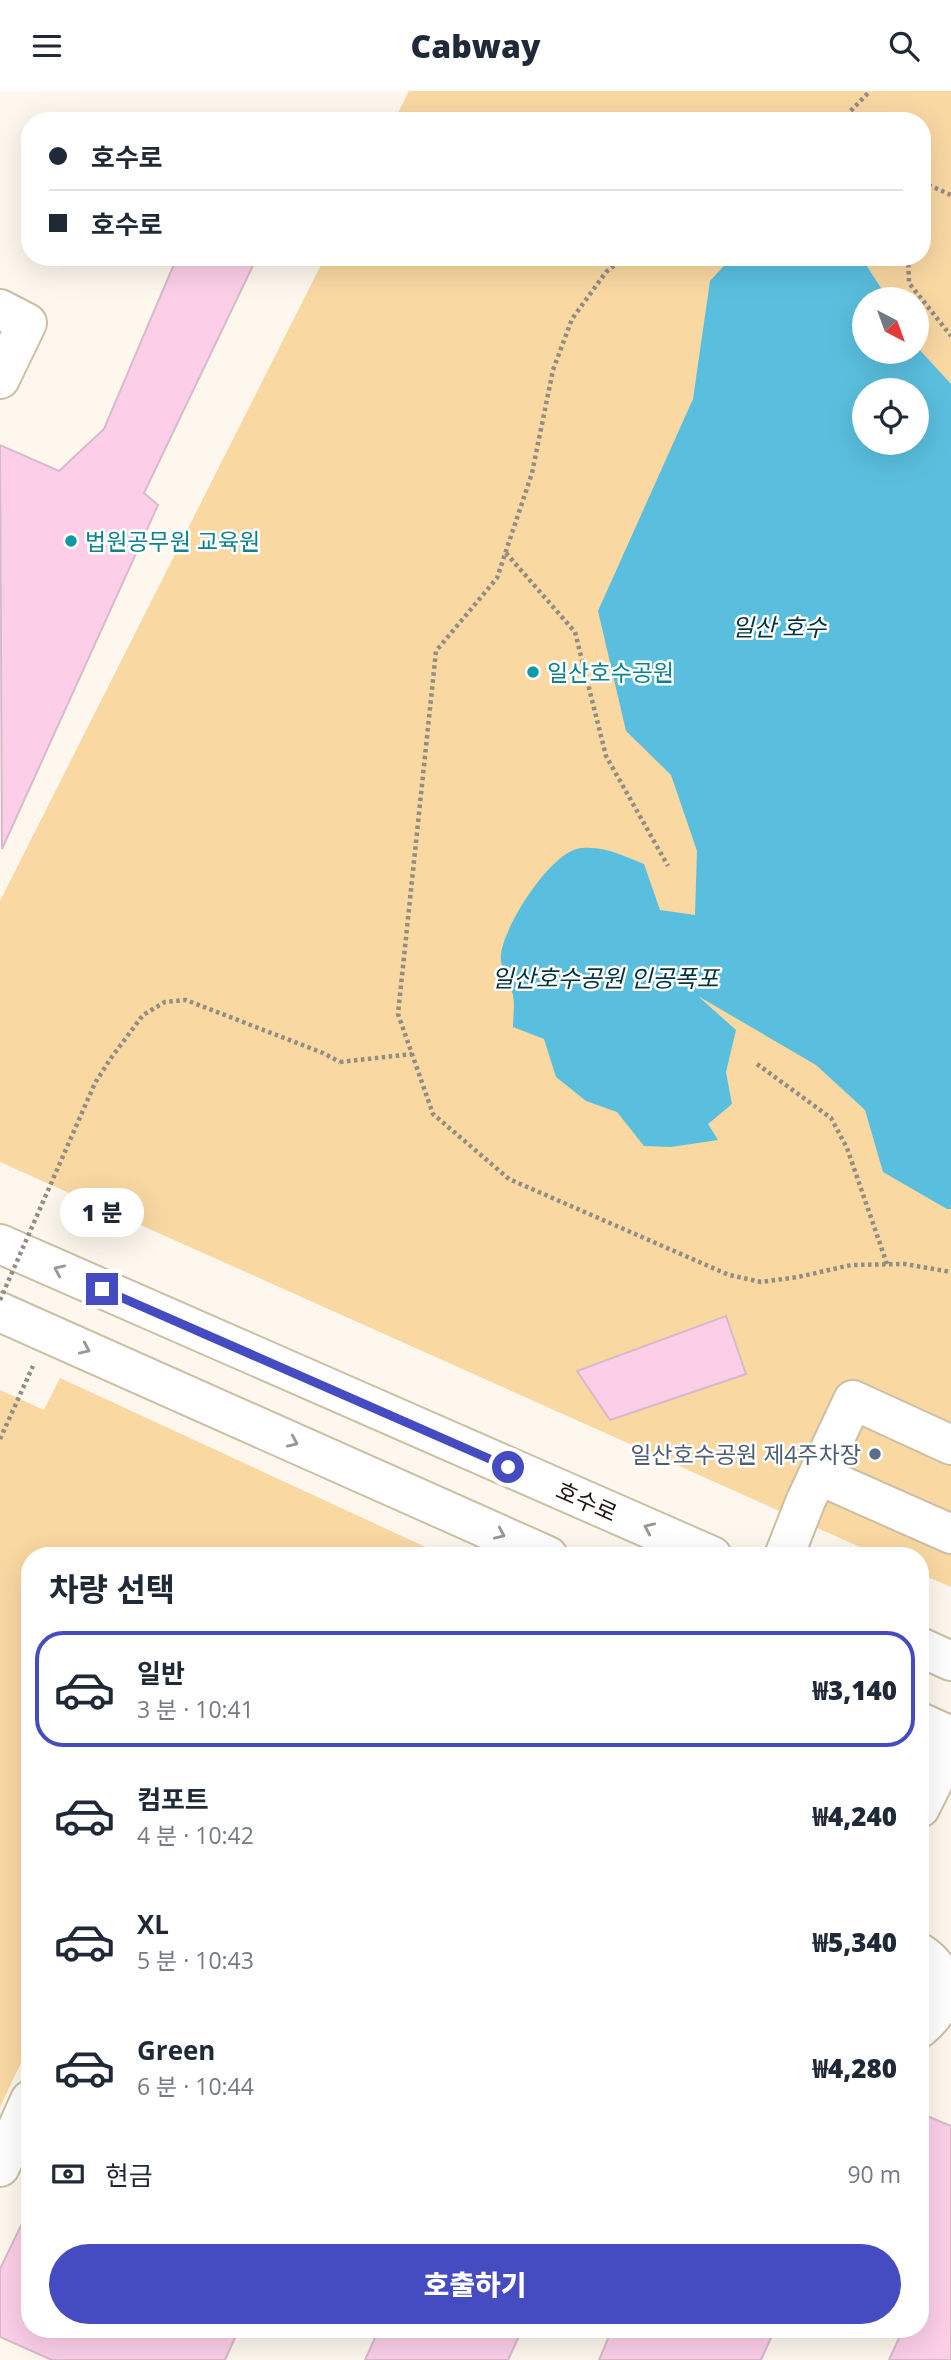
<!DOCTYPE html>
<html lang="ko">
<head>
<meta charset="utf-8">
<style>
  :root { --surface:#fff; --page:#f6f6f7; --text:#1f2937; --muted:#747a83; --line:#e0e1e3; --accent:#454bc0 }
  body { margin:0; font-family:"Open Sans","Noto Sans KR",sans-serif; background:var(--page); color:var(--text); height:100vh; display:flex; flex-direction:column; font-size:26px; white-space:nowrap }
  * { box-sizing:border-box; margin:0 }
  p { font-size:23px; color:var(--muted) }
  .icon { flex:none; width:38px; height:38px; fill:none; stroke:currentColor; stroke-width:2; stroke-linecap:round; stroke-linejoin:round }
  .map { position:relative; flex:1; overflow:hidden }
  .details { position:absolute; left:21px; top:1456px; width:908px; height:791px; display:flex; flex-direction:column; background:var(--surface); border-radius:28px; box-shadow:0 7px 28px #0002 }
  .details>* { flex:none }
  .guide { position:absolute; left:21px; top:21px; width:910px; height:154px; border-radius:28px; box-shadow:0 7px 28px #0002; display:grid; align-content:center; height:154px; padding:0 28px; background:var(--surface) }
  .needle { width:46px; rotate:139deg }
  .buttons { position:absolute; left:852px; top:196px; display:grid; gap:14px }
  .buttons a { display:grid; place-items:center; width:77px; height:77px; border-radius:50%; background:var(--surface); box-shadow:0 7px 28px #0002; font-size:35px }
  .end { position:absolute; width:32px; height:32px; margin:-16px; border:9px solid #454bc0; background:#fff; box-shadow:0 0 0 4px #fff }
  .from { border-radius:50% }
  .bubble { position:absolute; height:49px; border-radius:24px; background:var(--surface); box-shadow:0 7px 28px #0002; font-size:23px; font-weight:800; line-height:49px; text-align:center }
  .guide b { display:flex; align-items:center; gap:24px; height:66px; font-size:26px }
  .guide b+b { border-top:2px solid var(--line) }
  .guide i { width:18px; height:18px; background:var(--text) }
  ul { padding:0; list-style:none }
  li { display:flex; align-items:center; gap:21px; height:116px; margin:0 14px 10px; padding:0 14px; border:4px solid transparent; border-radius:28px }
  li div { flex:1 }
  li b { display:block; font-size:26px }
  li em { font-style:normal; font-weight:800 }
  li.on { border-color:var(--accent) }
  li>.icon { width:63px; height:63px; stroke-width:1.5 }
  h2 { padding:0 28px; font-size:32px; line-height:84px }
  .pay { display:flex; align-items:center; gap:18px; height:77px; padding:0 28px; font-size:26px }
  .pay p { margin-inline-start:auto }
  .button { display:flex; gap:14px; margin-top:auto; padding:14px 28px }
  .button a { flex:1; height:80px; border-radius:42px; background:var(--accent); color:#fff; font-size:28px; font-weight:800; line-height:80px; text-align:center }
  header { display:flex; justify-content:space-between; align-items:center; height:91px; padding:0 28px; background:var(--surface); font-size:32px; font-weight:800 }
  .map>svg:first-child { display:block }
  .green { fill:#f9d8a2; fill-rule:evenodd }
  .water { fill:#5abfde; fill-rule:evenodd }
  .building { fill:#fccee8; stroke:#d7bbca; stroke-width:2 }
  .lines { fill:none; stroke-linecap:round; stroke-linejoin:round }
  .minor-casing { stroke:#cdbea5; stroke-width:42 }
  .major-casing { stroke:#cdbea5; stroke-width:42 }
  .path { stroke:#938d84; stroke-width:4.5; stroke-dasharray:3.5 3.5; stroke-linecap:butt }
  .minor { stroke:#fff; stroke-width:38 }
  .major { stroke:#fff; stroke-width:38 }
  .path-bridge { stroke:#938d84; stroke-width:4.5; stroke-dasharray:3.5 3.5; stroke-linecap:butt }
  .oneway { stroke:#9a9793 }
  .route { stroke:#454bc0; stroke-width:9 }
  .culture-dot { fill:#0f9aa8; stroke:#fff; stroke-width:2.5 }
  .service-dot { fill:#5c6f8a; stroke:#fff; stroke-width:2.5 }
  .labels { text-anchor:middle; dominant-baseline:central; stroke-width:5; stroke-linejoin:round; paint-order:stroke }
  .culture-label { font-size:23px; fill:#0d838f; stroke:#fff; text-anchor:start }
  .service-label { font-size:23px; fill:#4e5e75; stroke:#fff; text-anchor:end }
  .street-label { font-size:23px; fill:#1e180f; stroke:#fff }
  .water-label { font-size:24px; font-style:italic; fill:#023340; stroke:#fff }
</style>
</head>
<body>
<header><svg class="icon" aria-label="menu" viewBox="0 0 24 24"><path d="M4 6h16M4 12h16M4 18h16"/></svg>Cabway<svg class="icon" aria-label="search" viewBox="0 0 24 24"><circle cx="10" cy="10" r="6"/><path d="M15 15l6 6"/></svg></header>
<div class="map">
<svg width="951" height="2269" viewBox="0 0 951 2269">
  <rect width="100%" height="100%" fill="#fdf7ed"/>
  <g class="green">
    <path d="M409 0H951V1496L921 1483 920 1465H880L0 1071V810L325 166H922V30H394ZM864 208H917V261H864ZM864 299H917V352H864Z"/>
    <path d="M60 1287 445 1465H30V1953L0 2016V1299L44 1319Z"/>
  </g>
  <path class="water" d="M732 166H861L888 208H864V261H917V256L951 293V1118H947L883 1081 865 1019 816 974 698 905 736 939 726 981 732 1013 708 1033 718 1049 671 1056 644 1055 617 1021 586 1010 556 986 544 948 513 936C513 926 515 914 513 904 510 892 499 876 501 863 504 835 552 758 582 757 605 755 624 765 644 773L660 819 695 824 697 760 671 684 626 640 598 520 693 308 710 190ZM864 299H917V352H864Z"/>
  <g class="building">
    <path d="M177 166H257L144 402 158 414 2 758 0 354 59 380 104 338Z"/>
    <path d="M726 1225 746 1283 610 1329 577 1280Z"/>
    <path d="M920 2022 951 2035V2269H889L903 2238H920V2198L926 2186 920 2183Z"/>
    <path d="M30 2116V2238H239L225 2269H52L0 2246V2178Z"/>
    <path d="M379 2238H527L525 2242 521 2241 508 2269H365Z"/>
    <path d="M612 2238H775L761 2269H599Z"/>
  </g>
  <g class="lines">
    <defs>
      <g id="minor">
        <path d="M0 218 27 232 0 288"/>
        <path d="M818 1384 951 1443"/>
        <path d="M784 1465 806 1409 853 1309 951 1354"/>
        <path d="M920 1717 951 1655"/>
        <path d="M920 1862C951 1882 949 1913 920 1937"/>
        <path d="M0 2076 30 2009"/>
      </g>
      <g id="major">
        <path d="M0 1153 712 1465"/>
        <path d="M0 1221 548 1465"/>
        <path d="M920 1556 951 1570"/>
        <path d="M920 1631 951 1645"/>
      </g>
    </defs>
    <use href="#minor" class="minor-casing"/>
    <use href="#major" class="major-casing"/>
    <g class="path">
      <path d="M841 30 870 0"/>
      <path d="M922 91 951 104"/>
      <path d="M922 102 927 93"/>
      <path d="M625 166 606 181 572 228 553 279 532 382 497 487 436 560 398 923 433 1023 509 1088 729 1184 761 1191 798 1186 851 1174 905 1173 951 1181"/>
      <path d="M908 166 909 192 951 245"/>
      <path d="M506 462 575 541 606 665 668 775"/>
      <path d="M340 971 412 963"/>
      <path d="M757 973 831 1027 847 1057 887 1173"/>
      <path d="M0 1348 33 1275"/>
    </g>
    <use href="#minor" class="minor"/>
    <use href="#major" class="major"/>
    <path class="path-bridge" d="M0 1209 95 992 111 967 143 924 165 911 186 909 323 962 340 971"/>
  </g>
  <defs><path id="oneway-chevron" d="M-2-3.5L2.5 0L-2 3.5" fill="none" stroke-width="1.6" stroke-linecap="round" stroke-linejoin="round" transform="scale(1.75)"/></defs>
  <g class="oneway">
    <use href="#oneway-chevron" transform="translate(59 1179) rotate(-156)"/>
    <use href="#oneway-chevron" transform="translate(85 1258) rotate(24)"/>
    <use href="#oneway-chevron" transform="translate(293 1351) rotate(24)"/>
    <use href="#oneway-chevron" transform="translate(649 1437) rotate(-156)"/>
    <use href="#oneway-chevron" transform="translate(500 1443) rotate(24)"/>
  </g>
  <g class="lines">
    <path class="route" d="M102 1198 508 1376"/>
  </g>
  <g class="culture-dot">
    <circle cx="71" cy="450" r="7"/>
    <circle cx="533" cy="581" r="7"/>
  </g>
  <circle class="service-dot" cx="875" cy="1363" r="7"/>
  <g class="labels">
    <g class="culture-label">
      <text x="85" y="450">법원공무원 교육원</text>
      <text x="547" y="581">일산호수공원</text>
    </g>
    <g class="service-label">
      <text x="861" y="1363">일산호수공원 제4주차장</text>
    </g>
    <g class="street-label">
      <text transform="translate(587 1410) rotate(24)">호수로</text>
    </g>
    <g class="water-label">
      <text x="779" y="535">일산 호수</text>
      <text x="605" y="886">일산호수공원 인공폭포</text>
    </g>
  </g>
</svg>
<div class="buttons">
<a><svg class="needle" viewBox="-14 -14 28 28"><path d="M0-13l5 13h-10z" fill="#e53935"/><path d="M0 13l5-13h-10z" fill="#747a83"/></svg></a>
<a><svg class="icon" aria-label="locate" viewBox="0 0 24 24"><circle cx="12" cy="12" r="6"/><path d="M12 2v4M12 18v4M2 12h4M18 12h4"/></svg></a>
</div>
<i class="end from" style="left:508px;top:1376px"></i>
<i class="end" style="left:102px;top:1198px"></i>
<div class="bubble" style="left:60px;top:1097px;width:84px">1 분</div>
<div class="guide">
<b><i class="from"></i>호수로</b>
<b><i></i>호수로</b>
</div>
<section class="details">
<h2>차량 선택</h2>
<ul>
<li class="on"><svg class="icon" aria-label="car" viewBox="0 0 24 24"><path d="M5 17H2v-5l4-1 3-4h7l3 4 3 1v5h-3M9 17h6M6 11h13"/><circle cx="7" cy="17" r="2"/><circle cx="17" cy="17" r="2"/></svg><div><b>일반</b><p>3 분 · 10:41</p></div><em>₩3,140</em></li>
<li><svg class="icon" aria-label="car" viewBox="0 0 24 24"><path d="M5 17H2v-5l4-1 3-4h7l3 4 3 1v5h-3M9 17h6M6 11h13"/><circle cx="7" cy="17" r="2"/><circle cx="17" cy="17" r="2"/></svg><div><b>컴포트</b><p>4 분 · 10:42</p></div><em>₩4,240</em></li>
<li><svg class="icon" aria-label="car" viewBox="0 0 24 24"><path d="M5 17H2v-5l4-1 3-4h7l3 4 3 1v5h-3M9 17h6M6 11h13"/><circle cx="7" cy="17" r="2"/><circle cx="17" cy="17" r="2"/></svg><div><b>XL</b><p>5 분 · 10:43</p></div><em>₩5,340</em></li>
<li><svg class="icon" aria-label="car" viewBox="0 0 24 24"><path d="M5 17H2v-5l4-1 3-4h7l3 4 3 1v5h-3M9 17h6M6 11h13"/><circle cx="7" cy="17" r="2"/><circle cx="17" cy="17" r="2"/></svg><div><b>Green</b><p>6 분 · 10:44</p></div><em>₩4,280</em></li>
</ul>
<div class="pay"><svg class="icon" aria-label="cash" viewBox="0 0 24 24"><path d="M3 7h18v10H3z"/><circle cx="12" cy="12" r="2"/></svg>현금<p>90 m</p></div>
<div class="button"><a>호출하기</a></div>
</section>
</div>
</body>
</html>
